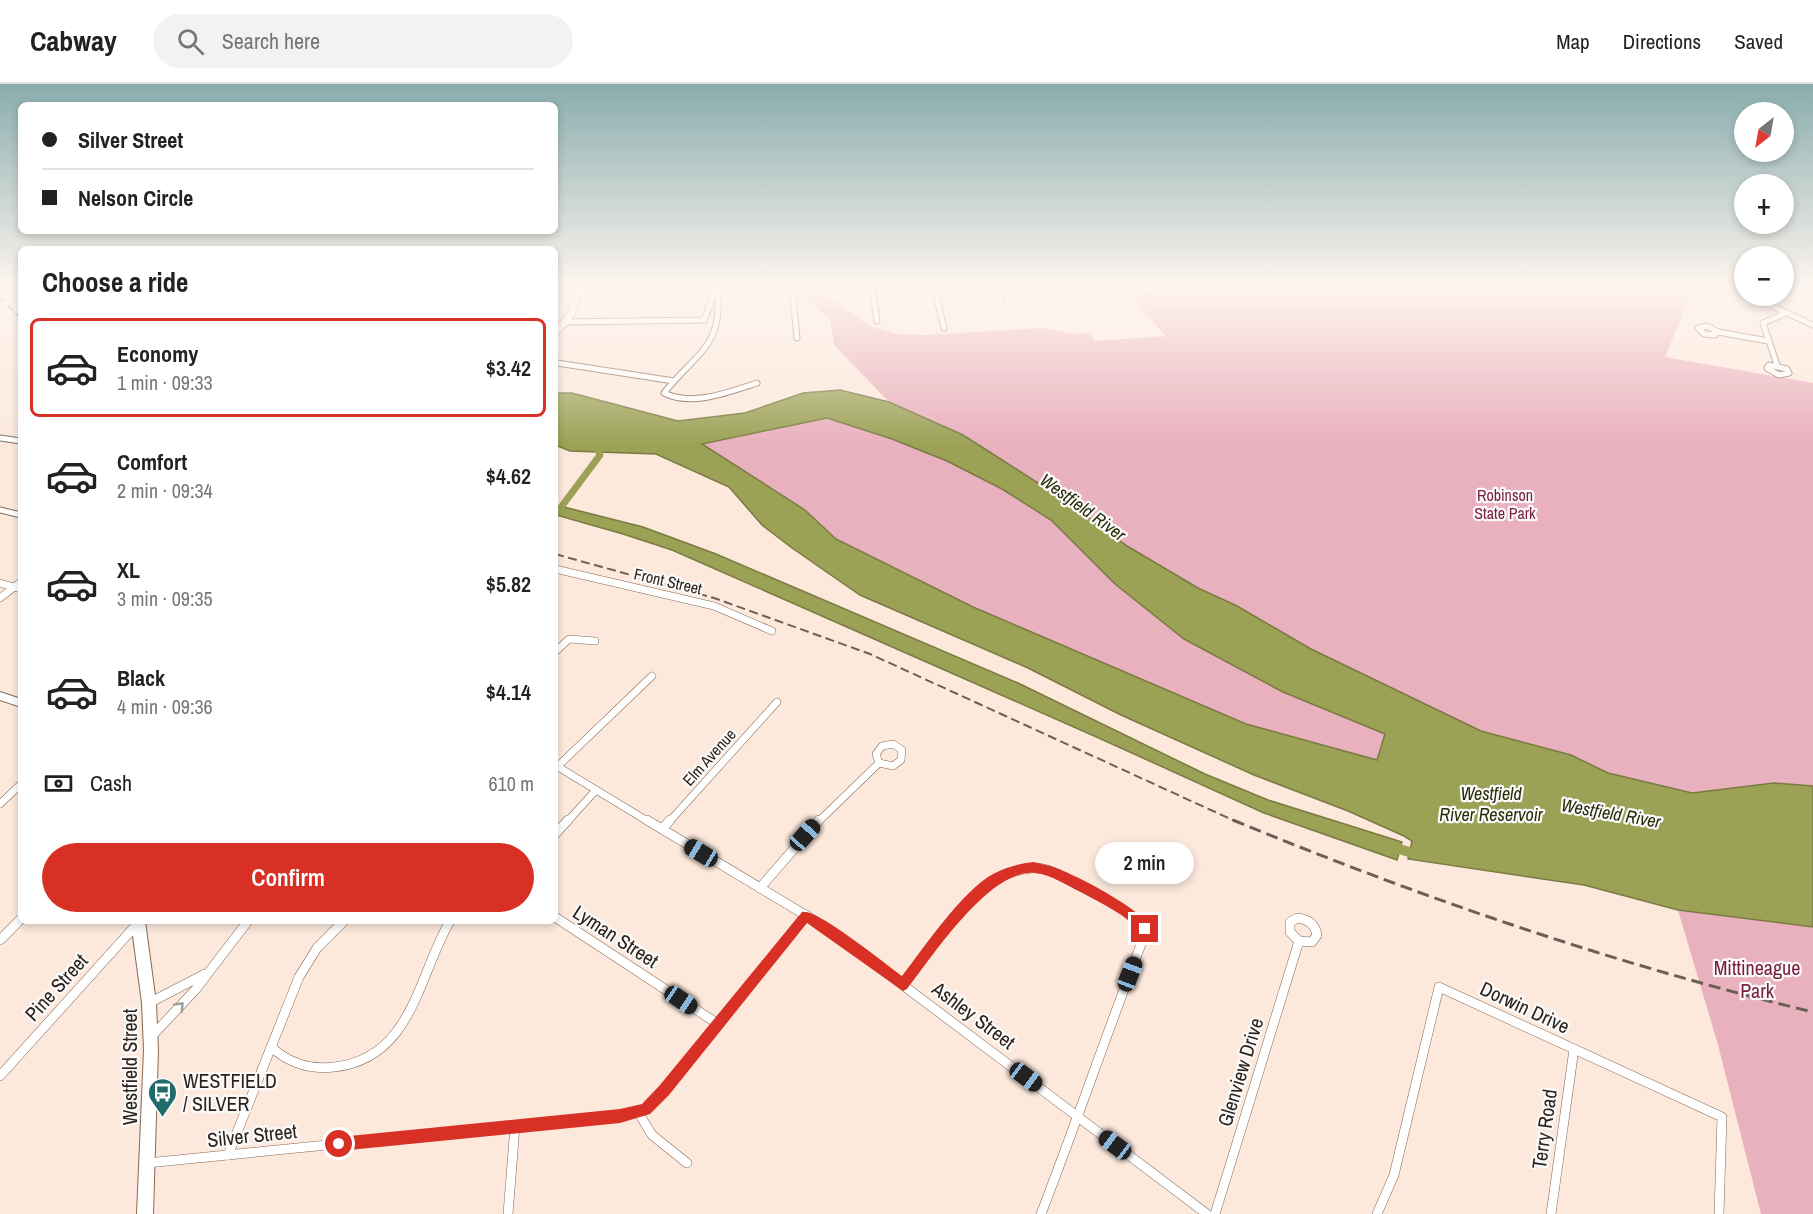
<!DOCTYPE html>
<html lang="en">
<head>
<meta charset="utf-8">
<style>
  :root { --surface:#fff; --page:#f2f2f2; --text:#222; --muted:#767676; --line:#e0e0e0; --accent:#d93025 }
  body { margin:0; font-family:"Archivo Narrow",sans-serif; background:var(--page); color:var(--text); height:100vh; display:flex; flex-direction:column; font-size:22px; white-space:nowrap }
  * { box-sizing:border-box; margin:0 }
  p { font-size:20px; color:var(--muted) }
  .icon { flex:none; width:33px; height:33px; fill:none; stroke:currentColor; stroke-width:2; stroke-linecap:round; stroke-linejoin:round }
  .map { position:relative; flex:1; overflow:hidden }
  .side { position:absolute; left:18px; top:162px; width:540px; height:678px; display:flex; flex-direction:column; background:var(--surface); border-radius:9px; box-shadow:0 3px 9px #0003 }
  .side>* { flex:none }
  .guide { position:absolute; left:18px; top:18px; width:540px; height:132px; border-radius:9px; box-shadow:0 3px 9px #0003; display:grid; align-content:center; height:132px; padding:0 24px; background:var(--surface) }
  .needle { width:39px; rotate:211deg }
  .tools { position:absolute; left:1734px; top:18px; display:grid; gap:12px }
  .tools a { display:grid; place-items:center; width:60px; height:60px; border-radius:50%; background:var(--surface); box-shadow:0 3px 9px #0003; font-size:30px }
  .end { position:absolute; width:27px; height:27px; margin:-14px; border:8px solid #d93025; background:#fff; box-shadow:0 0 0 3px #fff }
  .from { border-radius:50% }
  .bubble { position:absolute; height:42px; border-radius:21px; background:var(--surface); box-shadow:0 3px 9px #0003; font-size:20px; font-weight:600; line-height:42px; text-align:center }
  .car { position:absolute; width:18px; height:36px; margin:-18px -9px; border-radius:8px; box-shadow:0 0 4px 2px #0007; background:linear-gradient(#222 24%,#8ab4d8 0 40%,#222 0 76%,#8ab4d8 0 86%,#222 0) }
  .guide b { display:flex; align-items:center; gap:21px; height:57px; font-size:22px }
  .guide b+b { border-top:2px solid var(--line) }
  .guide i { width:15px; height:15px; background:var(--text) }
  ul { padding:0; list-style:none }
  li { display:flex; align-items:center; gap:18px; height:99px; margin:0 12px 9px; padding:0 12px; border:3px solid transparent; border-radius:9px }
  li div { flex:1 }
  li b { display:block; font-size:22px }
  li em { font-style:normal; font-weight:600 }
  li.active { border-color:var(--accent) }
  li>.icon { width:54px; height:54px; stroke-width:1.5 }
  h2 { padding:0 24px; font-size:27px; line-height:72px }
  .pay { display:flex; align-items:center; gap:15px; height:66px; padding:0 24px; font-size:22px }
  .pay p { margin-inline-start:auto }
  .primary-button { display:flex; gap:12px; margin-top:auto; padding:12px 24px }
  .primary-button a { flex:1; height:69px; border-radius:36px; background:var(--accent); color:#fff; font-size:24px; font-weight:600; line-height:69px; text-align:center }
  header { display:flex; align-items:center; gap:36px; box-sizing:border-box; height:84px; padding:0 30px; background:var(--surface); border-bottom:2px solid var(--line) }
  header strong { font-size:28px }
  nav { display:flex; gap:33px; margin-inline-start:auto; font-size:21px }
  .search { width:420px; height:54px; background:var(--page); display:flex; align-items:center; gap:15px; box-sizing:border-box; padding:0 21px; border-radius:33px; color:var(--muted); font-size:22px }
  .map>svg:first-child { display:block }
  .green { fill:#e9b0bd }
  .water { fill:#9ba155; stroke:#7a7b43; stroke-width:1.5; fill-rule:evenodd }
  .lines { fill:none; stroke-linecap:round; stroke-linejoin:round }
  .canal-far1 { stroke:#9ba155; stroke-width:7 }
  .canal { stroke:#9ba155; stroke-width:10 }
  .street-far2-casing { stroke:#846a56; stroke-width:7 }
  .street-far1-casing { stroke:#846a56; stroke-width:8 }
  .street-casing { stroke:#846a56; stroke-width:10 }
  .secondary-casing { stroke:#846a56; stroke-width:8 }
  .primary-casing { stroke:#846a56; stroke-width:2 }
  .street-far2 { stroke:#fff; stroke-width:5 }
  .street-far1 { stroke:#fff; stroke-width:7 }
  .street { stroke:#fff; stroke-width:9 }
  .secondary { stroke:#fff; stroke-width:7 }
  .primary { fill:#fff; fill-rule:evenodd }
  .rail-far2 { stroke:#6c5f55; stroke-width:1.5; stroke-dasharray:7 4; stroke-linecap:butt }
  .rail-far1 { stroke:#6c5f55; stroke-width:2; stroke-dasharray:9 4.5; stroke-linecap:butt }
  .rail { stroke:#6c5f55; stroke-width:3; stroke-dasharray:12 6; stroke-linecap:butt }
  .oneway { stroke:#a09c98 }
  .route { fill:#d93025 }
  .labels { text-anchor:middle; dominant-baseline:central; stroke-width:4.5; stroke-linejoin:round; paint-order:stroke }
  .park-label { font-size:16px; fill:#791c3e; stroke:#fafafa }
  .street-label { font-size:16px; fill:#2d221a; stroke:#fafafa }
  .water-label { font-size:18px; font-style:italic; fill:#292c09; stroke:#fafafa }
  .near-street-label { font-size:20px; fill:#2d221a; stroke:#fafafa }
  .near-park-label { font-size:20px; fill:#791c3e; stroke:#fafafa }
  .near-poi-label { font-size:20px; fill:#2d221a; stroke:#fafafa; text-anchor:start }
</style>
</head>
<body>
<header>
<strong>Cabway</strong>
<div class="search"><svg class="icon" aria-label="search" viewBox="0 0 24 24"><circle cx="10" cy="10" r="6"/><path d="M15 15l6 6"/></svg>Search here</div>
<nav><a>Map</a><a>Directions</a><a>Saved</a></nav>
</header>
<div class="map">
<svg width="1813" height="1130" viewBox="0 0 1813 1130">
  <rect width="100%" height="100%" fill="#fce9dc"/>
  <g class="green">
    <path d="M800 203H814L872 243 897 250 925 251 1043 244 1074 250 1090 249 1094 257 1166 252 1133 215 1160 203H1694L1665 273 1813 299V702L1774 699 1692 709 1608 689 1571 671 1481 647 1389 604 1311 565 1237 522 1198 504 1127 462 1068 418 963 351 889 318 834 261 830 234 801 212Z"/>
    <path d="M827 334 892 355 947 377 1002 405 1051 436 1115 500 1184 555 1283 608 1385 650 1377 676 1246 640 973 523 836 455 805 426 701 360Z"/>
    <path d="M1678 826 1813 843V1130H1761L1718 961Z"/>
  </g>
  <g class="water">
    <path d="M840 306 889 318 963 351 1068 418 1127 462 1198 504 1237 522 1311 565 1481 647 1571 671 1608 689 1692 709 1774 699 1813 702V843L1678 826 1584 801 1408 775 1412 757 1404 752 1348 727 1254 691 1121 631 1028 584 860 511 792 464 762 441 729 403 656 370 570 367 555 361V309H572L678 337 745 329 803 309ZM827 334 892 355 947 377 1002 405 1051 436 1115 500 1184 555 1283 608 1385 650 1377 676 1246 640 973 523 836 455 805 426 702 360Z"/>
    <path d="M560 422 643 443 716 470 1018 599 1205 690 1268 716 1402 758 1397 776 1264 729 1101 655 672 466 623 450 556 431 555 423Z"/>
  </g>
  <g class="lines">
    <path class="canal-far1" d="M564 428 560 427 562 422 600 371 596 359"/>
    <path class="canal" d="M1390 762 1409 768"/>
    <defs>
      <g id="street-far2">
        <path d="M717 203C724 264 697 267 664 309 692 323 729 308 757 299"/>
        <path d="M792 203 797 254"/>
        <path d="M872 203 877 237"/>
        <path d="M934 203 944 244"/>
        <path d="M997 203 1001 217"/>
        <path d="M1734 203 1744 209"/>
        <path d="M555 205 717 203"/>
        <path d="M1750 212 1813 241"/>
        <path d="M566 238 704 236 717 203"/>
        <path d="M1707 242 1718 248 1715 251 1704 250 1698 244Z"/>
        <path d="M1718 248 1768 257"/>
        <path d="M557 279 674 297"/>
        <path d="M1769 281 1787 285 1789 289 1779 291 1767 284Z"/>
        <path d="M1777 281 1763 239 1786 229"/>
        <path d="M0 354 21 357"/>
        <path d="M0 426 21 431"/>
      </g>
      <g id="street-far1">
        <path d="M555 485 714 522 772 547"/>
        <path d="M0 499 21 505"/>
        <path d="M0 514 21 498"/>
        <path d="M555 568 569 555 595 557"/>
        <path d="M893 660 902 666 901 676 893 682 879 679 876 670 882 662Z"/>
        <path d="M555 681 649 738"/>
        <path d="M557 683 652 592"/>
        <path d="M0 720 21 700"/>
        <path d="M567 738 596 706"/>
        <path d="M669 738 777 618"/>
        <path d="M818 738 879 679"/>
      </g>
      <g id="street">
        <path d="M647 736 827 844 1207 1130"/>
        <path d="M662 745 670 736"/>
        <path d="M555 750 568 736"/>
        <path d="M760 804 819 736"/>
        <path d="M555 833 718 940"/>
        <path d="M1297 834C1308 835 1315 840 1317 851L1312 858 1299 857 1290 848V838Z"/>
        <path d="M0 856 21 835"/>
        <path d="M903 900C933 860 978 786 1033 784 1050 783 1066 795 1080 802 1102 813 1124 824 1143 840L1145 850C1109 943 1077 1037 1041 1130"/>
        <path d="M149 919 205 890"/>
        <path d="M152 952 196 905 248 837"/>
        <path d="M271 963C289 979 310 986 334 983 412 975 418 892 450 837"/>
        <path d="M0 992 138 839"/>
        <path d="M638 1028 652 1051 687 1079"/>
        <path d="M228 1071 299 893 317 864 344 837"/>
        <path d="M147 1079 619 1032 645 1026 665 1006 806 831"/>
        <path d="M508 1130 515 1042"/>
        <path d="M1215 1130 1299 857"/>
        <path d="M1377 1130 1394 1091 1439 903 1722 1033 1719 1130"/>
        <path d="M1551 1130 1574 965"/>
      </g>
      <path id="secondary" d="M555 249 570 232 581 203"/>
      <g id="primary">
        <path d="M0 608 21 615V623L0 616Z"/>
        <path d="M131 837H145L156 919 158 966 153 1130H137L144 966 142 919Z"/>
      </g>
    </defs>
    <use href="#street-far2" class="street-far2-casing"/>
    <use href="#street-far1" class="street-far1-casing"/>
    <use href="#street" class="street-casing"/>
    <use href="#secondary" class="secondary-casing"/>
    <use href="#primary" class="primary-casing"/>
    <use href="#street-far2" class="street-far2"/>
    <use href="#street-far1" class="street-far1"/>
    <use href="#street" class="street"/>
    <use href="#secondary" class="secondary"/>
    <use href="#primary" class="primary"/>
    <path class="rail-far2" d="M0 213 21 235"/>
    <path class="rail-far1" d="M555 470 714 514 870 570 1237 738"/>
    <path class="rail" d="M1233 736C1422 814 1614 880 1813 928"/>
  </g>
  <defs><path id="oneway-chevron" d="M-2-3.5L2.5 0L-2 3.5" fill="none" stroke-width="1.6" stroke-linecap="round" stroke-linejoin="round" transform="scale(1.5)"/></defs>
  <use class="oneway" href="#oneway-chevron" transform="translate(180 922) rotate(-47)"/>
  <linearGradient id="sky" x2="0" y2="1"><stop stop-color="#89acad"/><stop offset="0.56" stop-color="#fef5ef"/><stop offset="1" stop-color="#fef5ef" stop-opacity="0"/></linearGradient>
  <rect width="1813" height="362" fill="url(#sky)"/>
  <path class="route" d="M1033 778C1041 780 1049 781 1056 784 1078 792 1142 825 1151 845L1150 849H1141C1126 830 1102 820 1081 808 1066 801 1052 791 1035 789 990 784 933 872 907 905L903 907 807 839 669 1011 650 1030 620 1039 339 1067 334 1065 332 1060 334 1055 339 1053 620 1025 642 1020 660 1001 802 828C815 823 887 881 902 892 925 863 961 808 993 790 1006 783 1018 780 1033 778Z"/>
  <defs>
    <symbol id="bus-pin" viewBox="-11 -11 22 30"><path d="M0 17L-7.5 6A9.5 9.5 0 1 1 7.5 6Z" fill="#1f6b6c" stroke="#fafafa"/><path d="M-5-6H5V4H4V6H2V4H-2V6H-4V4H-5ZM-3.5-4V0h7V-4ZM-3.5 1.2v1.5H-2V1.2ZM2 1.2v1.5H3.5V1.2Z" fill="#fff"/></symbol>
  </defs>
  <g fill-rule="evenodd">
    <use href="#bus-pin" x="146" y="992" width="33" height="45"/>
  </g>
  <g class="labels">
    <g class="park-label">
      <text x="1505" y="411">Robinson<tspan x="1505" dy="18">State Park</tspan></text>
    </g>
    <g class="street-label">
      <text transform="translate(668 497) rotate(13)">Front Street</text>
      <text transform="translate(709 673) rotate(-48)">Elm Avenue</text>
    </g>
    <g class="water-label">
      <text transform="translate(1083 423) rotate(36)">Westfield River</text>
      <text x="1491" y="709">Westfield<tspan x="1491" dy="21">River Reservoir</tspan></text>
      <text transform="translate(1611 729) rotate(10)">Westfield River</text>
    </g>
    <g class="near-street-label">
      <text transform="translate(616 852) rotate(33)">Lyman Street</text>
      <text transform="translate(56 903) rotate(-48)">Pine Street</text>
      <text transform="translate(1525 923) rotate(25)">Dorwin Drive</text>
      <text transform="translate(974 931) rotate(37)">Ashley Street</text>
      <text transform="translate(129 983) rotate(-90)">Westfield Street</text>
      <text transform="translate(1240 988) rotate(-73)">Glenview Drive</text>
      <text transform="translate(1544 1045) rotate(-82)">Terry Road</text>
      <text transform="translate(252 1051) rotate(-6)">Silver Street</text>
    </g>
    <g class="near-park-label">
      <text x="1757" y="883">Mittineague<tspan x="1757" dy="23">Park</tspan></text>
    </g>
    <g class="near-poi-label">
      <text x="183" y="996">WESTFIELD<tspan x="183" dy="23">/ SILVER</tspan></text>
    </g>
  </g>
</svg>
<div class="tools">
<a><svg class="needle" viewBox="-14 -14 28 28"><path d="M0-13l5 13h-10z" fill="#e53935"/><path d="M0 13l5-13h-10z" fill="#767676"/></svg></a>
<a>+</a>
<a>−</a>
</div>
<i class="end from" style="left:339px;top:1060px"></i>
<i class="end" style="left:1145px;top:845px"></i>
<div class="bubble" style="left:1095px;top:758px;width:99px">2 min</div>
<i class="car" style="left:805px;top:751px;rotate:42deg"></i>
<i class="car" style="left:701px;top:769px;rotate:301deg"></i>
<i class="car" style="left:1130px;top:890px;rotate:21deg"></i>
<i class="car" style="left:681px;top:916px;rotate:124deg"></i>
<i class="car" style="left:1026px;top:993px;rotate:127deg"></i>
<i class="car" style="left:1115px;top:1061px;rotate:307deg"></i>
<div class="guide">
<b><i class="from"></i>Silver Street</b>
<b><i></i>Nelson Circle</b>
</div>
<section class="side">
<h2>Choose a ride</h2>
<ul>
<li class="active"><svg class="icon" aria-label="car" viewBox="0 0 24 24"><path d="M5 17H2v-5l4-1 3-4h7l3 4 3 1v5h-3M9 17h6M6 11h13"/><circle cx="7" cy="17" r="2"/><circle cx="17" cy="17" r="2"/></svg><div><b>Economy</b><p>1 min · 09:33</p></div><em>$3.42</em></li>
<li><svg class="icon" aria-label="car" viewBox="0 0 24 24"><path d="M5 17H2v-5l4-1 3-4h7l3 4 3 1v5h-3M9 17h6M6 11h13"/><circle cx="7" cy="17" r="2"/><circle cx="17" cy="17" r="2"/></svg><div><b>Comfort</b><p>2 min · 09:34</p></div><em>$4.62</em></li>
<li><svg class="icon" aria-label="car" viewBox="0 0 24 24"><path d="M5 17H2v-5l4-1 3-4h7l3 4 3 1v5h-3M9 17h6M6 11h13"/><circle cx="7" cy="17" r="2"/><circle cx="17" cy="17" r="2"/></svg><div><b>XL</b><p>3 min · 09:35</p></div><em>$5.82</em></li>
<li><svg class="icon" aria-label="car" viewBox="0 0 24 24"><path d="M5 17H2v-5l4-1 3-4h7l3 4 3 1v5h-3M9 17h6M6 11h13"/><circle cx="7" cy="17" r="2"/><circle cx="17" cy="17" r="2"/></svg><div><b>Black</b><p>4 min · 09:36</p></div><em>$4.14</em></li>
</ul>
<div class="pay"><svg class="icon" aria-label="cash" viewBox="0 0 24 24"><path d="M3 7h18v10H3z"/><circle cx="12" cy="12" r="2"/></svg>Cash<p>610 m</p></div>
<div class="primary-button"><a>Confirm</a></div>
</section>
</div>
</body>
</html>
